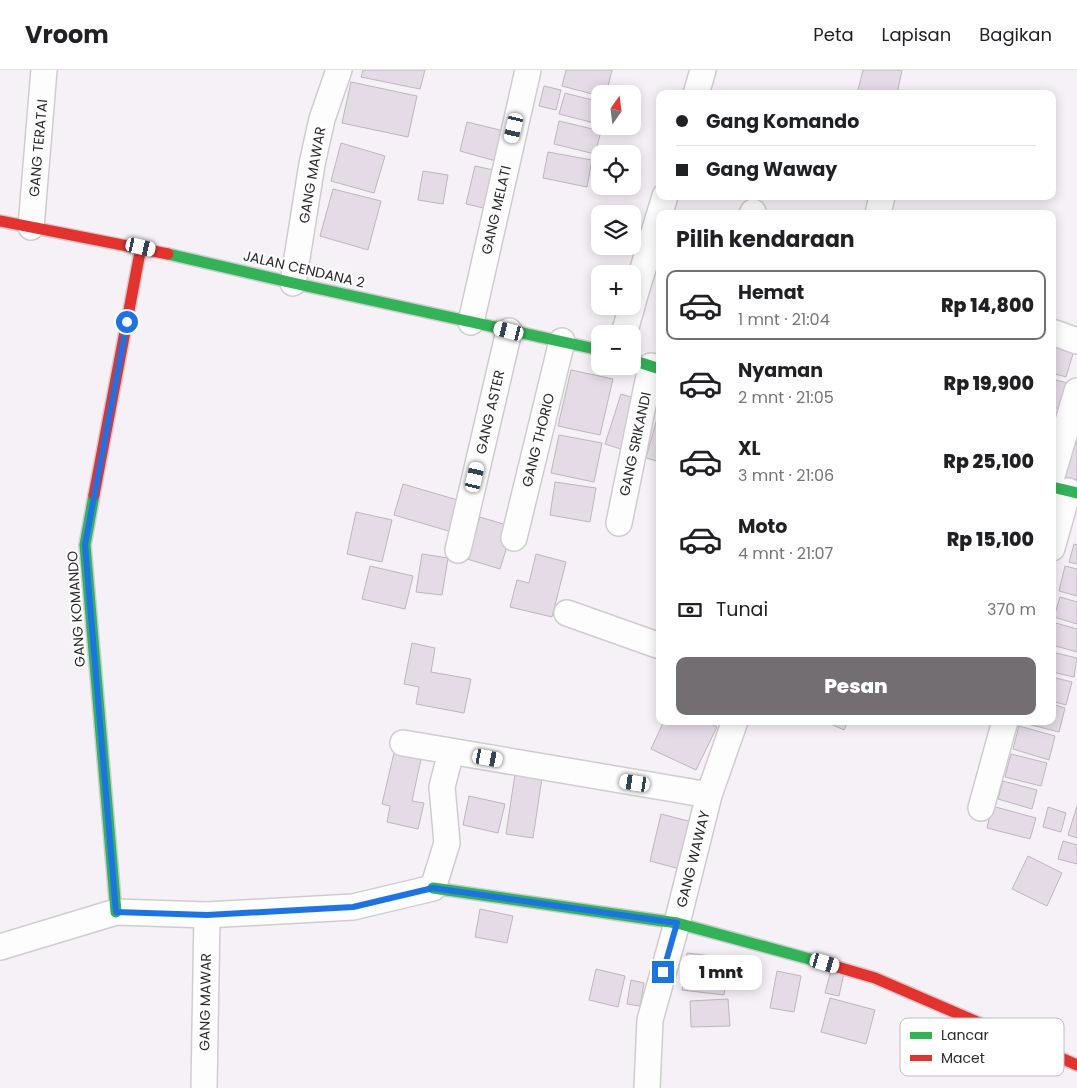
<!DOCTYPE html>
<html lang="id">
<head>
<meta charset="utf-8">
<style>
  :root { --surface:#fff; --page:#f6f6f6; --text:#202124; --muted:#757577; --line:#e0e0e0; --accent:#726e72 }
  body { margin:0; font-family:Poppins,sans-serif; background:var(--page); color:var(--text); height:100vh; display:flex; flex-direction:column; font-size:19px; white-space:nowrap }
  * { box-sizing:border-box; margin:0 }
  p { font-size:16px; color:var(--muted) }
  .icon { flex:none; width:28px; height:28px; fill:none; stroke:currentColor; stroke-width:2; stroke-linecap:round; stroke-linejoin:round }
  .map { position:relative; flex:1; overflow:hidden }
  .details { position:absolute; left:656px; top:140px; width:400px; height:515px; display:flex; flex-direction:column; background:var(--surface); border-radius:10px; box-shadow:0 2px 12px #0003 }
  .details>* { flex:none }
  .guide { position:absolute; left:656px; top:20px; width:400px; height:110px; border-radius:10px; box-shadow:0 2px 12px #0003; display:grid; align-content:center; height:110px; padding:0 20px; background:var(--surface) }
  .needle { width:32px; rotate:14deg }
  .fabs { position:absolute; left:591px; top:15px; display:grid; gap:10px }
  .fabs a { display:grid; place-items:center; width:50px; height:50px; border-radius:10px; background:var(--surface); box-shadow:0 2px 12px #0003; font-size:25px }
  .end { position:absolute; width:22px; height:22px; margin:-11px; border:6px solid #1a73e8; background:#fff; box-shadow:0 0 0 2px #fff }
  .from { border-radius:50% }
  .bubble { position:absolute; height:35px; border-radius:10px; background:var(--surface); box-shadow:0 2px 12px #0003; font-size:16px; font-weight:800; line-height:35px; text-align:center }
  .car { position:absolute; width:15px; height:30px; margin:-15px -8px; border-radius:6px; box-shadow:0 0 4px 1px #0007; background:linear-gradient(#fff 24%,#345 0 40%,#fff 0 76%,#345 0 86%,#fff 0) }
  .guide b { display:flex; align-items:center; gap:18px; height:48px; font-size:19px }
  .guide b+b { border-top:1px solid var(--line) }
  .guide i { width:12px; height:12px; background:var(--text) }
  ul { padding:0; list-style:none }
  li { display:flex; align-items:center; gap:15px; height:70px; margin:0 10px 8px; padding:0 10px; border:2px solid transparent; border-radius:10px }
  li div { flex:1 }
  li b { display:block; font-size:19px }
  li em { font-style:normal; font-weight:800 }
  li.active { border-color:var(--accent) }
  li>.icon { width:45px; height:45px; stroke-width:1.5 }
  h2 { padding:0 20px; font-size:22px; line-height:60px }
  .pay { display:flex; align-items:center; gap:12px; height:55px; padding:0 20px; font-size:19px }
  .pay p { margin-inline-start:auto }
  .cta { display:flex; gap:10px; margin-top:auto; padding:10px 20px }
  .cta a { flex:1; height:58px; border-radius:10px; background:var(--accent); color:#fff; font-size:20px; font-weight:800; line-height:58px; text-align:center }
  header { display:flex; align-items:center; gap:30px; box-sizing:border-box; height:70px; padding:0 25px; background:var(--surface); border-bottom:1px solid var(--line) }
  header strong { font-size:24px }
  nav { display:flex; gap:28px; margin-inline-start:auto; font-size:18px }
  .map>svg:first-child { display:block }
  .building { fill:#e5dbe7; stroke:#bbb7bb }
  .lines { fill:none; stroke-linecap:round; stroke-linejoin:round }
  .street-casing { stroke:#cfcccf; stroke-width:28 }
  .fast-casing { stroke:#cfcccf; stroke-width:14 }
  .jam-casing { stroke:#cfcccf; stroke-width:14 }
  .street { stroke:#fefdfe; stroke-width:25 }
  .fast { stroke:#30b455; stroke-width:11 }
  .jam { stroke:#e5322d; stroke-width:11 }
  .route { stroke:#1a73e8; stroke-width:6 }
  .labels { text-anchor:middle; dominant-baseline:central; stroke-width:4; stroke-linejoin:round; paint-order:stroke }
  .street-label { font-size:14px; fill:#2b282b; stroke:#fff }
  .key { fill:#fff; stroke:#bfbebf; stroke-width:1 }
  .key-label { font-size:14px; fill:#2b282b }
</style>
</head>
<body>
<header>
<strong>Vroom</strong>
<nav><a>Peta</a><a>Lapisan</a><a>Bagikan</a></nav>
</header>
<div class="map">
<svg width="1077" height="1018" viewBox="0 0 1077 1018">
  <rect width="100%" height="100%" fill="#f6f1f6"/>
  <g class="building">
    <path d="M363 0H425L420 19 361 7Z"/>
    <path d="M566 0H612L606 24H600V26L562 16Z"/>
    <path d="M863 0H902L897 24H857Z"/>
    <path d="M351 12 417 26 408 67 342 53Z"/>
    <path d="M544 16 561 20 556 40 539 36Z"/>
    <path d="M565 23 600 32V46L598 54 559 44Z"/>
    <path d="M559 51 601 61 595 84 554 74Z"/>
    <path d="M467 52 504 61 496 91 460 81Z"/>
    <path d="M341 73 385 86 374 123 331 111Z"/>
    <path d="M548 82 592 90 587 117 543 108Z"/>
    <path d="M475 96 498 101 488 139 466 134Z"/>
    <path d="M423 101 448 105 443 134 418 130Z"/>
    <path d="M333 119 381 131 368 180 320 166Z"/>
    <path d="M1052 270 1075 277 1066 307 1052 303Z"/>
    <path d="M571 300 613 309 600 365 558 356Z"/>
    <path d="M1052 309 1067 313 1060 339 1052 337Z"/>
    <path d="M621 324 640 330 624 380 605 374Z"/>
    <path d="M660 338V392L646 388Z"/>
    <path d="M1077 360V410L1063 406Z"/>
    <path d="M559 365 602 373 594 412 551 403Z"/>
    <path d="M555 412 596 418 590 452 550 445Z"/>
    <path d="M403 414 461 431 452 462 394 445Z"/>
    <path d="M356 442 392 450 382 492 347 484Z"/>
    <path d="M480 447 513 457 500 499 467 489Z"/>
    <path d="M1074 474 1077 475V494L1069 492Z"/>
    <path d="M422 484 448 488 442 525 416 522Z"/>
    <path d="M536 484 566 492 552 547 510 537 517 510 529 513Z"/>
    <path d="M370 496 413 506 405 539 362 529Z"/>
    <path d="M1065 496 1077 499V526L1059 521Z"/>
    <path d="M1060 527 1077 532V554L1054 547Z"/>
    <path d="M1052 552 1077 559V582L1052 575Z"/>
    <path d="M412 573 435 578 431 602 471 609 464 643 416 634 419 617 404 614Z"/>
    <path d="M1052 582 1077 588 1074 607 1052 602Z"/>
    <path d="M1052 607 1072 612 1066 635 1052 631Z"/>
    <path d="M1052 634 1065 638 1059 662 1016 651H1052Z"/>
    <path d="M664 651H705L717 657 696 700 651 679Z"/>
    <path d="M824 651H848L844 660Z"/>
    <path d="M1019 656 1055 666 1049 690 1013 679Z"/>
    <path d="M394 683 421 689 412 731 424 733 418 759 387 752 390 736 382 734Z"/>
    <path d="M1011 684 1047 693 1041 716 1005 707Z"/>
    <path d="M515 704 542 708 533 768 506 764Z"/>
    <path d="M1003 711 1037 720 1032 739 998 729Z"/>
    <path d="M469 726 505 734 498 763 463 755Z"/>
    <path d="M992 736 1036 748 1030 769 987 758Z"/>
    <path d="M1077 736V768L1068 765Z"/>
    <path d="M1048 737 1066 743 1061 762 1043 757Z"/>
    <path d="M661 744 692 752 680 799 650 791Z"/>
    <path d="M1063 771 1077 775V794L1058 789Z"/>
    <path d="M1028 786 1062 803 1047 836 1012 819Z"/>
    <path d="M480 839 513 846 507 873 475 867Z"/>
    <path d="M687 883 729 888 724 925 682 920Z"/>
    <path d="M596 899 625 906 618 937 589 930Z"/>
    <path d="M831 900 844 903 839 926 825 923Z"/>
    <path d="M777 901 801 906 794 942 770 938Z"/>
    <path d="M631 910 644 913 640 936 627 934Z"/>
    <path d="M830 928 875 940 866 974 821 962Z"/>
    <path d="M728 929 730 956 691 957 690 931Z"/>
  </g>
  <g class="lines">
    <defs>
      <g id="street">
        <path d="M696 24 703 0"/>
        <path d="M752 144 753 142"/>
        <path d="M878 144 882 126"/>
        <path d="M31 157 44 0"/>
        <path d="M293 213 312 94 322 49 339 0"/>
        <path d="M632 235 665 126"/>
        <path d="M471 252 528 0"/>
        <path d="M1052 262 1077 271"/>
        <path d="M624 264 632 236"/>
        <path d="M1052 406 1077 321"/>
        <path d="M619 453 651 296"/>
        <path d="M514 468 562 271"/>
        <path d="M1052 478 1068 421"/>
        <path d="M458 480 509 261"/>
        <path d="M567 543 660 576"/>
        <path d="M403 673 709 725"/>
        <path d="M981 738 1005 651"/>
        <path d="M0 877 116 842 207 845 353 837 433 818 447 773 442 717 451 682"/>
        <path d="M204 1018 207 845"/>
        <path d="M647 1018 650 950 677 853 709 725 735 651"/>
      </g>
      <g id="fast">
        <path d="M168 184 293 213 600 280"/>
        <path d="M632 290 660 299"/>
        <path d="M1052 417 1077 423"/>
        <path d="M94 425 85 475 116 842"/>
        <path d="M433 818 677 853 817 891"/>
      </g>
      <g id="jam">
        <path d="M0 151 168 184"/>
        <path d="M94 425 141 177"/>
        <path d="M817 891 875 908 1077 995"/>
      </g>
    </defs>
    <use href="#street" class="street-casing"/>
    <use href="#fast" class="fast-casing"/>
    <use href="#jam" class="jam-casing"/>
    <use href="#street" class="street"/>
    <use href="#fast" class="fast"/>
    <use href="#jam" class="jam"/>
  </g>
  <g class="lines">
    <path class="route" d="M127 252 85 475 116 842 207 845 353 837 433 818 677 853 663 902"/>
  </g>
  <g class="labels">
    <g class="street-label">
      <text transform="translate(38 78) rotate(-85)">GANG TERATAI</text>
      <text transform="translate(312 105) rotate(-80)">GANG MAWAR</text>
      <text transform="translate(496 140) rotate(-77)">GANG MELATI</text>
      <text transform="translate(304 199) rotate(13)">JALAN CENDANA 2</text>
      <text transform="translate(490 342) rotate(-77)">GANG ASTER</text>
      <text transform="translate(538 370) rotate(-76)">GANG THORIO</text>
      <text transform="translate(635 374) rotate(-78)">GANG SRIKANDI</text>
      <text transform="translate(76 539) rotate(-94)">GANG KOMANDO</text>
      <text transform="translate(693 789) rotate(-76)">GANG WAWAY</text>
      <text transform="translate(205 932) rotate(-89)">GANG MAWAR</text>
    </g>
  </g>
  <rect x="900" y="948" width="164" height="58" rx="8" class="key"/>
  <rect x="910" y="962" width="22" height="7" fill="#30b455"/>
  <rect x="910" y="985" width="22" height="6" fill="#e5322d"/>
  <g class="key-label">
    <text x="941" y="970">Lancar</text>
    <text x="941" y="993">Macet</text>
  </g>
</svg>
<div class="fabs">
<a><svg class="needle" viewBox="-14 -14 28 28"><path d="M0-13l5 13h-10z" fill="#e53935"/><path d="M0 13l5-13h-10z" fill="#757577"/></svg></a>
<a><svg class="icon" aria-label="locate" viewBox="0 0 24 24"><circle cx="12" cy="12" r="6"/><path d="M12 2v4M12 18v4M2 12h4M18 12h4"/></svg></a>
<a><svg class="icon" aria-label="layers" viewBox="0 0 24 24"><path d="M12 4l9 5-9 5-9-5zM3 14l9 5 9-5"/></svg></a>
<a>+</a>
<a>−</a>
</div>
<i class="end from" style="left:127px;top:252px"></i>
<i class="end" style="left:663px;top:902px"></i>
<div class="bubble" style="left:680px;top:885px;width:82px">1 mnt</div>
<i class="car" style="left:514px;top:58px;rotate:193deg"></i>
<i class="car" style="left:141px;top:177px;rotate:103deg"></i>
<i class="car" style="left:509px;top:261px;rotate:284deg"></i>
<i class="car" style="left:475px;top:407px;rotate:13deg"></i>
<i class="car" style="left:488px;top:688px;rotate:100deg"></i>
<i class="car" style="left:635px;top:713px;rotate:279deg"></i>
<i class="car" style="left:825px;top:893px;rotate:106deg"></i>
<div class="guide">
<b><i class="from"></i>Gang Komando</b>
<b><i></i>Gang Waway</b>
</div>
<section class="details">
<h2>Pilih kendaraan</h2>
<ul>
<li class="active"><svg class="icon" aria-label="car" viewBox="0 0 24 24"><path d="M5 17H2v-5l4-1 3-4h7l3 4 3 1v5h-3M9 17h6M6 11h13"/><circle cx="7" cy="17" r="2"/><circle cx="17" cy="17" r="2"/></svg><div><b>Hemat</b><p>1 mnt · 21:04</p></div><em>Rp 14,800</em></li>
<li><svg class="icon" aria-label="car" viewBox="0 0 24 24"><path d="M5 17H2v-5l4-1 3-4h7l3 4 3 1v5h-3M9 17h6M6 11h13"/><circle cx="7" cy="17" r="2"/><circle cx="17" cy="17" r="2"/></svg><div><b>Nyaman</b><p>2 mnt · 21:05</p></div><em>Rp 19,900</em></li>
<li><svg class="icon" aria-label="car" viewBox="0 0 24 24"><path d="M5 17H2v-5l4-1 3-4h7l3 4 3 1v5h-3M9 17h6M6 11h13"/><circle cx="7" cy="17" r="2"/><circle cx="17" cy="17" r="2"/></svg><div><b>XL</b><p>3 mnt · 21:06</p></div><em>Rp 25,100</em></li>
<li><svg class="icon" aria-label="car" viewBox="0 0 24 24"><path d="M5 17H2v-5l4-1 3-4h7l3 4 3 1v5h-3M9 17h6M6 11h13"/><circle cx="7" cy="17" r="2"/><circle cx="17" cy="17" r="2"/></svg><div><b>Moto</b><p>4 mnt · 21:07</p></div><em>Rp 15,100</em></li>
</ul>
<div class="pay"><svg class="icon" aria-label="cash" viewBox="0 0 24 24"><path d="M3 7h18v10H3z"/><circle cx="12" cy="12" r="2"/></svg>Tunai<p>370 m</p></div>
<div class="cta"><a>Pesan</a></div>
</section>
</div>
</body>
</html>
